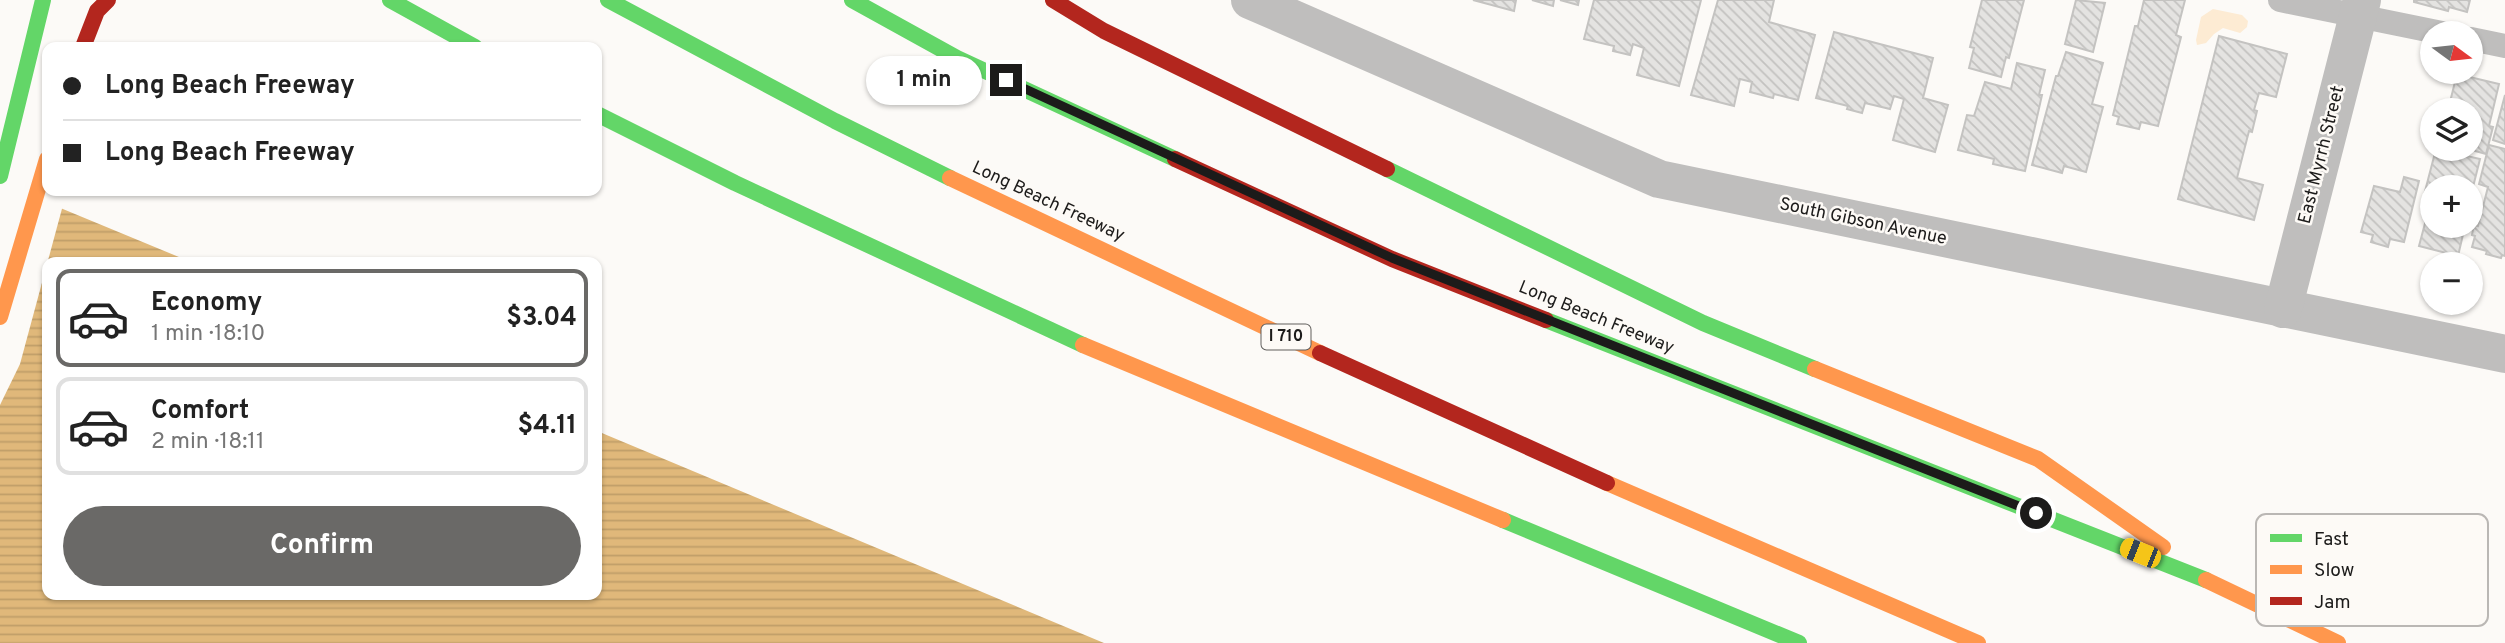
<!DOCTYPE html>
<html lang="en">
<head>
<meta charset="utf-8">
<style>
  :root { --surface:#fff; --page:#f2f2f2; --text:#222; --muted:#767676; --line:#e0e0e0; --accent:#6a6967 }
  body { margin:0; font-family:Overpass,sans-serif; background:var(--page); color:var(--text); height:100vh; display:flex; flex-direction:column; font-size:26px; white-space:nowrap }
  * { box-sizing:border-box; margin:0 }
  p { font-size:23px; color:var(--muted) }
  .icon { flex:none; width:38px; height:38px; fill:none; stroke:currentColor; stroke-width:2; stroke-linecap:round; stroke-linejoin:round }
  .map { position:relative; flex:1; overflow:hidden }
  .side { position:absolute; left:42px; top:257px; width:560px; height:343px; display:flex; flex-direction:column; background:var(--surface); border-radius:14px; box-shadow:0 2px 5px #0004 }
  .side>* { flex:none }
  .top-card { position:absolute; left:42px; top:42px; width:560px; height:154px; border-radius:14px; box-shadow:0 2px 5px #0004; display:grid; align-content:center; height:154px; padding:0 21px; background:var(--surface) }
  .needle { width:46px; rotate:105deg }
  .controls { position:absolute; left:2420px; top:21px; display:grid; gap:14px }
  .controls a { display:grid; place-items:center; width:63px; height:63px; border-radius:50%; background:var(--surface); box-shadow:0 2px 5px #0004; font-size:35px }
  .end { position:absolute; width:32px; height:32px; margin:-16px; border:9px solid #1c1b1a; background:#fff; box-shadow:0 0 0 4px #fff }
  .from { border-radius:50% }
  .bubble { position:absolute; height:49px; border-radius:24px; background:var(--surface); box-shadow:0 2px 5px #0004; font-size:23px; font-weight:700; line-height:49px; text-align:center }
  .car { position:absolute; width:21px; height:42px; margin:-21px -10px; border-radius:9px; box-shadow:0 0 5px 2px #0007; background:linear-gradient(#f5c518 24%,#345 0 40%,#f5c518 0 76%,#345 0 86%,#f5c518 0) }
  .top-card b { display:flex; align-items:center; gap:24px; height:66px; font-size:26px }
  .top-card b+b { border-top:2px solid var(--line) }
  .top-card i { width:18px; height:18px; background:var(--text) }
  ul { padding:12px 0 0; list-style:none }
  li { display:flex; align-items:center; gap:21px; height:98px; margin:0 14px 10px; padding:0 7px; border:4px solid var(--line); border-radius:14px }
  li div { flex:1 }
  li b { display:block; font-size:26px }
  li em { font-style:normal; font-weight:700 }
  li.active { border-color:var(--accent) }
  li>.icon { width:63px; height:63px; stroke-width:1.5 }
  .action { display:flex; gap:14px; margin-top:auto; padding:14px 21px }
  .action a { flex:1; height:80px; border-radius:42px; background:var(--accent); color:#fff; font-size:28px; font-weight:700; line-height:80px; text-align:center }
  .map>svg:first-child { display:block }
  .pitch { fill:#fdebd3 }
  .water { fill:url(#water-rules) }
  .pier { fill:#fcfaf7 }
  .building { fill:url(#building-back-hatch); stroke:#c4c3c1; stroke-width:2 }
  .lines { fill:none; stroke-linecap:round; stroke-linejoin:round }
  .lane { stroke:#bfbebd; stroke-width:24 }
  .street { stroke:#bfbebd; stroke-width:38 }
  .fast { stroke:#63d668; stroke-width:16 }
  .slow { stroke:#ff974d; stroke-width:16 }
  .jam { stroke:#b3261e; stroke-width:16 }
  .route { stroke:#1c1b1a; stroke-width:9 }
  .labels { text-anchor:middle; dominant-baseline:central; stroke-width:5; stroke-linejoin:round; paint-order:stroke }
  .shield { fill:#fdfaf6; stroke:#605e5c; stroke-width:2 }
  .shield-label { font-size:16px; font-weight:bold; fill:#1c1b1a }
  .street-label { font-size:18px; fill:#1c1b1a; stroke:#fdfaf6 }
  .key { fill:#fdfaf6; stroke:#bab7b4; stroke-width:2 }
  .key-label { font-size:19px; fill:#1c1b1a }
</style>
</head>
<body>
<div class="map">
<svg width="2505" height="643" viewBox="0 0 2505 643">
  <defs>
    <pattern id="water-rules" width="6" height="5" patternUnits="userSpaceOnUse" patternTransform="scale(1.75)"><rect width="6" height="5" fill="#e0b87a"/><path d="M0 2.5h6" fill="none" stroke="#c09e69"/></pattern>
    <pattern id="building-back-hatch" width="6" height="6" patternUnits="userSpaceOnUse" patternTransform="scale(1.75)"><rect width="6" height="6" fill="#e4e3e1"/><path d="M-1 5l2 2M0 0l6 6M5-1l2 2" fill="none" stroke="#c3c2c0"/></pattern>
  </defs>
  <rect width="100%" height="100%" fill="#fcfaf7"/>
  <path class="pitch" d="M2213 9 2242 15 2248 21 2247 27 2240 33 2223 28 2214 34 2206 43 2197 45 2196 40 2201 17Z"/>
  <path class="water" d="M0 183 191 262H47V595H597V431L1104 643H0Z"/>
  <path class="pier" d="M0 180 63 205 20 364 0 405Z"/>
  <g class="building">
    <path d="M1473 0H1516L1514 11Z"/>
    <path d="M1532 0H1554L1553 6Z"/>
    <path d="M1560 0H1579L1578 5Z"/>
    <path d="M1594 0H1701L1679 86 1637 75 1644 48 1633 44 1630 55 1613 51 1614 46 1584 39Z"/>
    <path d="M1718 0H1774L1769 22 1815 35 1798 100 1774 94 1773 98 1750 92 1752 82 1740 79 1734 106 1691 95Z"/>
    <path d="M1982 0H2024L2009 58 2006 57 2001 77 1969 68 1974 48 1970 47Z"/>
    <path d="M2076 0 2105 3 2093 52 2065 44Z"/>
    <path d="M2144 0H2185L2176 35 2181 37 2158 126 2141 122 2139 129 2117 124 2119 117 2113 115 2135 26H2138Z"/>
    <path d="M2414 0H2470L2467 12 2449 7 2448 11 2414 2Z"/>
    <path d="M1834 32 1933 58 1923 98 1948 105 1935 152 1893 140 1904 99 1894 96 1890 109 1865 103 1862 113 1847 109 1848 106 1816 98Z"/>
    <path d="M2219 36 2287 54 2276 97 2259 93 2254 110 2257 111 2252 132 2249 131 2237 178 2263 185 2254 220 2178 199Z"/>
    <path d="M2066 52 2103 63 2092 104 2103 107 2086 172 2064 166 2062 173 2032 165 2056 76H2058Z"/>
    <path d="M2017 63 2045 70 2039 95H2042L2025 171 1993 164 1994 159 1958 150 1967 115 1974 116 1985 82 2011 89Z"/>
    <path d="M2457 74 2499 84 2489 126 2493 127 2486 154 2468 149H2471L2475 121 2471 120V110H2448Z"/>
    <path d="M2505 95V144L2493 140Z"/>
    <path d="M2489 145 2505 149V256L2502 255 2501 258 2486 254 2487 251 2472 247 2475 236 2472 235 2474 225 2478 226 2488 187 2479 184Z"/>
    <path d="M2436 149 2480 159 2471 195V187H2432V226H2465L2458 256 2419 246 2432 197 2424 195Z"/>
    <path d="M2404 177 2419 181 2404 242 2390 239 2388 247 2371 242 2373 235 2361 232 2374 186 2400 192Z"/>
  </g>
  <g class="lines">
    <g class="lane">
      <path d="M2280 0 2442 33"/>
      <path d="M2471 39 2505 46"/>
    </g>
    <g class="street">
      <path d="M1250 0 1659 179 2505 354"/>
      <path d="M2283 309 2362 0"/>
    </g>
    <g class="fast">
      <path d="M390 0 475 47"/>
      <path d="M608 0 835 121 950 178"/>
      <path d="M852 0 957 58 1175 159"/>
      <path d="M597 114 735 183 1083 345"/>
      <path d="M1387 169 1703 323 1815 369"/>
      <path d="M0 176 43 0"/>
      <path d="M1546 320 2206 580"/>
      <path d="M1503 520 1799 643"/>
    </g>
    <g class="slow">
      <path d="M950 178 1320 353"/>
      <path d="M0 317 47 159"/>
      <path d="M1083 345 1503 520"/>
      <path d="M1815 369 2038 459 2163 547"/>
      <path d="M1607 483 1978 643"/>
      <path d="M2206 580 2338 643"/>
    </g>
    <g class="jam">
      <path d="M1053 0 1104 31 1387 169"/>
      <path d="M83 47 97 11 108 0"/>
      <path d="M1175 159 1392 259 1546 320"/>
      <path d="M1320 353 1607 483"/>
    </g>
  </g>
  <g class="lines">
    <path class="route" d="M1006 80 1392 258 2036 513"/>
  </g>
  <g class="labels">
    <rect class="shield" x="1261.5" y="324.5" width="49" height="25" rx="5"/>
    <g class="shield-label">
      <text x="1286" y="337">I 710</text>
    </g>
    <g class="street-label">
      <text transform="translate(2322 155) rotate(-76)">East Myrrh Street</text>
      <text transform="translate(1048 202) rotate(25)">Long Beach Freeway</text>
      <text transform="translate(1863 222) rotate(12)">South Gibson Avenue</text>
      <text transform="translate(1596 318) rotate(22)">Long Beach Freeway</text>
    </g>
  </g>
  <rect x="2256" y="514" width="232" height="112" rx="10" class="key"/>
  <rect x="2270" y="534" width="32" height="8" fill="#63d668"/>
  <rect x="2270" y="565" width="32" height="9" fill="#ff974d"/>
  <rect x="2270" y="597" width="32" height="8" fill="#b3261e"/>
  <g class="key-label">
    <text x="2314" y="545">Fast</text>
    <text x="2314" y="576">Slow</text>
    <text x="2314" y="608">Jam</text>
  </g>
</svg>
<div class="controls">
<a><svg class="needle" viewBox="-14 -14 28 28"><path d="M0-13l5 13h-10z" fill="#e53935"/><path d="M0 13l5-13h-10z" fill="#767676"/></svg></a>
<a><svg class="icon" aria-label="layers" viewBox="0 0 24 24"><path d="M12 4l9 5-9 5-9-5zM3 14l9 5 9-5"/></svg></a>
<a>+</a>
<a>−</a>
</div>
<i class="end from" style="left:2036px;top:513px"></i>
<i class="end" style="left:1006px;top:80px"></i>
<div class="bubble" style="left:866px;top:56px;width:116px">1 min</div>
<i class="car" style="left:2140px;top:553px;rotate:292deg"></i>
<div class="top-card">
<b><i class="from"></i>Long Beach Freeway</b>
<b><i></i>Long Beach Freeway</b>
</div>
<section class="side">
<ul>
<li class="active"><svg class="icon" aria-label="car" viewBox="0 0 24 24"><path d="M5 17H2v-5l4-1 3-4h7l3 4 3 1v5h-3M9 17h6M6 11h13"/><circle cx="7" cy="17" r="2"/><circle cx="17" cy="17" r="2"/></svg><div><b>Economy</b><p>1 min · 18:10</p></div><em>$3.04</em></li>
<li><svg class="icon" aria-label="car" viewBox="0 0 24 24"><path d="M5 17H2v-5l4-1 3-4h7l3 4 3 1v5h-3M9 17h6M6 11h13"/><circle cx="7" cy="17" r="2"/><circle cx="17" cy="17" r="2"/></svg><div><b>Comfort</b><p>2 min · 18:11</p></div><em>$4.11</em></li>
</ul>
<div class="action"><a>Confirm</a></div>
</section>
</div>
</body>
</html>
